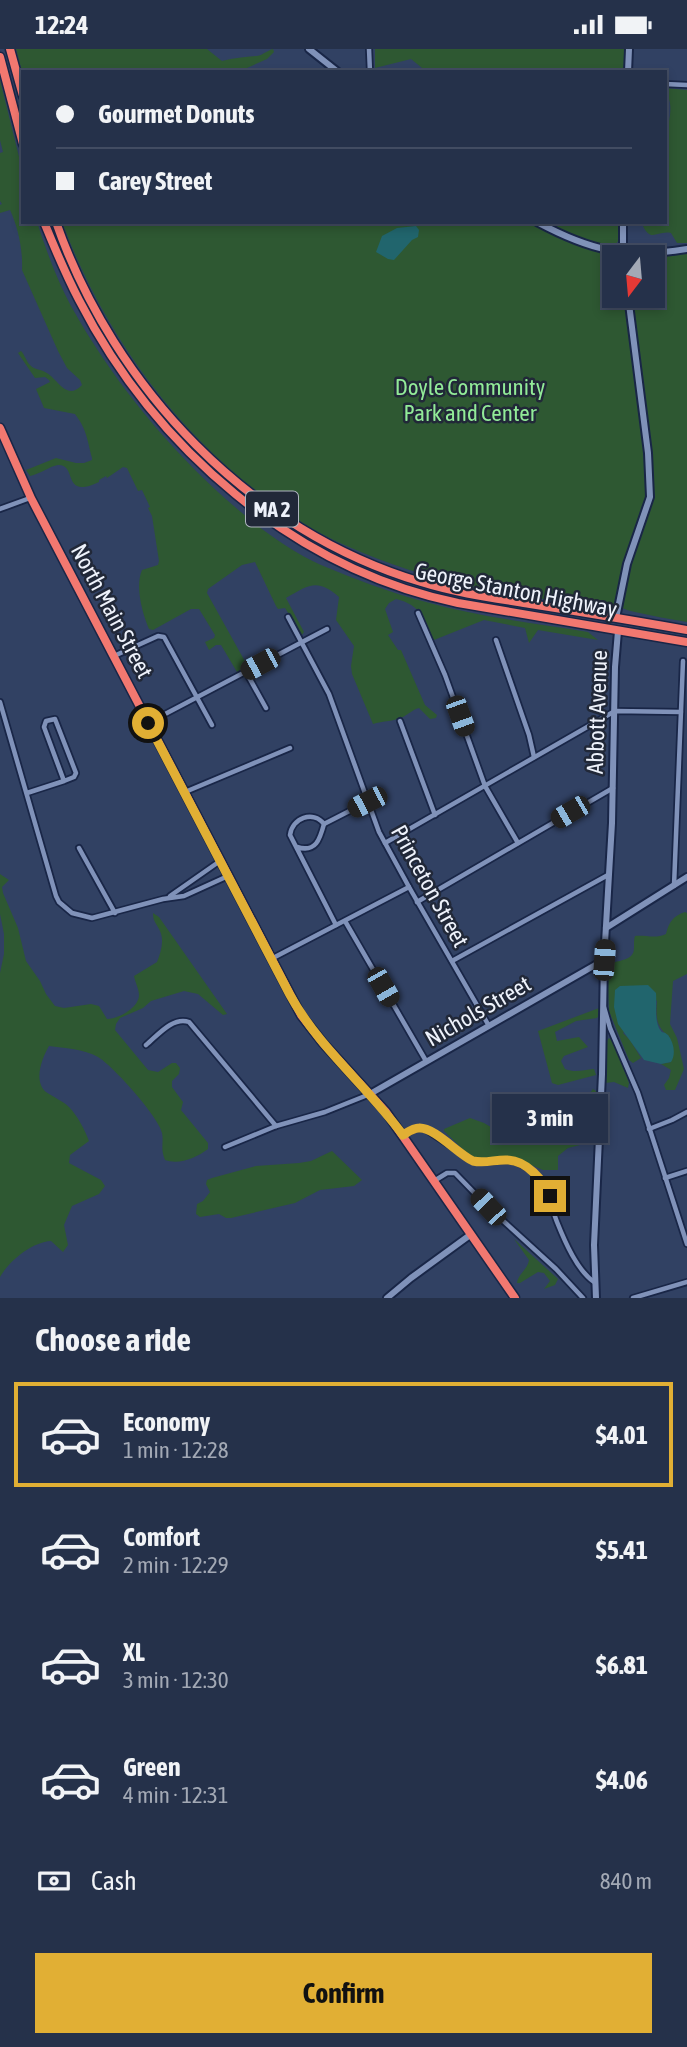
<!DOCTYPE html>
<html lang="en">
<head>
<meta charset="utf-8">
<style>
  :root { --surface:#25314a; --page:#2d3951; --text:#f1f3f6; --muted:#a3a9b5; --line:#424c62; --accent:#e1af34 }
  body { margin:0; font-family:"Asap Condensed",sans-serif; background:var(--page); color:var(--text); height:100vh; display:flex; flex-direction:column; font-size:26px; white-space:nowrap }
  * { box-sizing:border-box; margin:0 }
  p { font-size:23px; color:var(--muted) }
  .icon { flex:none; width:38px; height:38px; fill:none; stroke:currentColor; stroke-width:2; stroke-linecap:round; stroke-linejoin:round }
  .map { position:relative; height:1249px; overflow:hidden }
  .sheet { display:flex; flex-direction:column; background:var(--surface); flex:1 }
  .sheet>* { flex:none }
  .hud { position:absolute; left:21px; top:21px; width:646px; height:154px; border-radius:0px; box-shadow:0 4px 10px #0003,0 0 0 2px var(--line); display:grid; align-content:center; height:154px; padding:0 35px; background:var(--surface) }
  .needle { width:46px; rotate:196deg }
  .buttons { position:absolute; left:602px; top:196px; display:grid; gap:14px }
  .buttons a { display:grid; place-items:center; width:63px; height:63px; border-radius:0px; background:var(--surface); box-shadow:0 4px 10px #0003,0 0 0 2px var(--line); font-size:35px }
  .end { position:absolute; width:32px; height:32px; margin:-16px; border:9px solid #e1af34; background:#111; box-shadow:0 0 0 4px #111 }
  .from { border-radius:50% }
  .bubble { position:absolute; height:49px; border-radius:0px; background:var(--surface); box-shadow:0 4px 10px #0003,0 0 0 2px var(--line); font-size:23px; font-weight:700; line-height:49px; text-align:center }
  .car { position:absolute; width:21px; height:42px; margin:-21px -10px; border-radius:9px; box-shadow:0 0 5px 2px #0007; background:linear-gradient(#222 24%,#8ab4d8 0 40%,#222 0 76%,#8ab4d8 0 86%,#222 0) }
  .hud b { display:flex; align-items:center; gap:24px; height:66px; font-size:26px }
  .hud b+b { border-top:2px solid var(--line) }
  .hud i { width:18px; height:18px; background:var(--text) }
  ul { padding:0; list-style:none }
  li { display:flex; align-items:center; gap:21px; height:105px; margin:0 14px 10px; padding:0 21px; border:4px solid transparent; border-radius:0px }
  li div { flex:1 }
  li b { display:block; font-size:26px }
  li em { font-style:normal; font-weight:700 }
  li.selected { border-color:var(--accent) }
  li>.icon { width:63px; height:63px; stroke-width:1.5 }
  h2 { padding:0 35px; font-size:32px; line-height:84px }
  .pay { display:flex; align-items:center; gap:18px; height:77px; padding:0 35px; font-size:26px }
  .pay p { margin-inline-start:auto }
  .primary-button { display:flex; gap:14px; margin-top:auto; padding:14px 35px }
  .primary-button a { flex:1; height:80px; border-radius:0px; background:var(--accent); color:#111; font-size:28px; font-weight:700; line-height:80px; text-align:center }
  .status { display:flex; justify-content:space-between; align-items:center; height:49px; padding:0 35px; background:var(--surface); direction:ltr }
  .status svg { height:19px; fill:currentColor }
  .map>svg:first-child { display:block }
  .green { fill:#2e5832 }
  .water { fill:#21656d }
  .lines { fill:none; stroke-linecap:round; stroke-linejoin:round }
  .street-casing { stroke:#192647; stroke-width:8 }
  .secondary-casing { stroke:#192647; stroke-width:10 }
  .highway-casing { stroke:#192647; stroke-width:11 }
  .street { stroke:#8092b9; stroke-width:4.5 }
  .secondary { stroke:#8092b9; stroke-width:6 }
  .highway { stroke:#f27870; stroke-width:8 }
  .route { stroke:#e1af34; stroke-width:9 }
  .labels { text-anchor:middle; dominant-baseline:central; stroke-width:5; stroke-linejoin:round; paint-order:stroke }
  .shield { fill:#212838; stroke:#b0b5c0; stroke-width:2 }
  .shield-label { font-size:21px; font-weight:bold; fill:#eef2fb }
  .park-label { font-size:23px; fill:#92eb98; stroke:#212838 }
  .street-label { font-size:23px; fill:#eef2fb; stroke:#212838 }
</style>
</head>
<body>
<div class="status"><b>12:24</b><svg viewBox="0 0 49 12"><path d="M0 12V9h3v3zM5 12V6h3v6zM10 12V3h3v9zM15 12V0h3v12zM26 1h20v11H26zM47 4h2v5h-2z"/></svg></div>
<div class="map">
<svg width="687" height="1249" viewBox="0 0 687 1249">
  <rect width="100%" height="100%" fill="#314163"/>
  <g class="green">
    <path d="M16 0H207L222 12C234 9 245 8 257 7 263 6 268 1 273 0L274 3 267 10 238 23H23V26Z"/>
    <path d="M375 0H624V23H427L411 10 375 19Z"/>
    <path d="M0 31 23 124V173H37C46 201 57 231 71 257 110 327 160 389 218 443 249 471 283 499 321 516 355 530 391 544 426 553 479 568 534 574 588 583L598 591 538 581 529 594 525 579 484 571 434 591C423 569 421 556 396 550L389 554 385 560 393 583 388 586 398 601H401L425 656 437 666 436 669 430 670 419 659C412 661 409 665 403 668 396 672 382 672 373 675L352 625 351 617 354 597 336 571 339 548C317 529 309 536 286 549L304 583 302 586 285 559 278 560 276 557 255 513 242 516 208 540 207 544 247 616 237 623 221 596H216L209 601 205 593 214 589 215 586 199 560H191L153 581 149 580C142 564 135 537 142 521L158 516 159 512 152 467 148 459 150 458 142 441 138 442 127 419 123 418 107 429 106 427 99 431V433C61 451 78 415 58 416 50 417 40 425 30 427L26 421 56 409 76 414H84L92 411V409C87 390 87 381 75 365L44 359 36 340 50 333 49 331 45 328 35 329 18 304 21 302C25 306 26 312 30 316 34 321 40 320 45 323 58 329 66 353 82 336L80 331 67 319 58 302 22 221C23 201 18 178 10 161L0 164V156L2 155 0 152V104L3 103 0 91Z"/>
    <path d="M665 39 687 41V194H677L671 184C656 181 651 195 642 175L626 176V173H665V82C670 75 672 58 669 50L665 48Z"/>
    <path d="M62 173H619V191L614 197 617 208H614V247H653V208H647L687 204V573C670 570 652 567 635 563 629 562 625 560 620 558 610 556 598 558 588 557 538 549 486 542 436 529 398 518 358 504 322 485 201 418 110 302 62 173Z"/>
    <path d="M0 825 9 831 2 838 3 844 18 879 26 912 40 932 46 945 55 957 64 959 91 955 99 957 107 970C118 970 139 959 139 946 139 940 135 933 134 927L157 913C161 902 165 891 159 880 155 873 153 871 153 864L159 868 227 965 223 966 198 945 184 942 151 952 143 959 120 969 116 975 115 981 148 1021 158 1023 172 1014H176L180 1019 179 1025 172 1032V1038L183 1053 181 1061 208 1094V1100C196 1109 179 1116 165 1111 160 1099 164 1094 162 1084 159 1068 112 1016 98 1008 84 1000 64 999 49 997 42 1009 33 1032 46 1043 53 1048 63 1052 69 1058 77 1066 85 1081 89 1092L70 1106 69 1114 101 1131 105 1137 99 1145 72 1157 64 1176 68 1196 63 1203 51 1192C32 1193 9 1212 0 1228V924L4 905V885L0 865Z"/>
    <path d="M685 863 687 864V925L673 932 670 975 677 989 684 1020 675 1041H666L664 1036 669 1029 671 1021 661 1015 671 1013 669 987C655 978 656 966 657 951L623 984 630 991 641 1009 633 1014 629 1011 609 962 607 917C613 911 629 913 633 904 635 900 633 892 635 887 646 886 656 890 666 885 669 873 673 867 685 863Z"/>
    <path d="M599 959 600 964 597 969 576 972 555 983 557 992 579 988 588 998 564 1007 561 1012 565 1020C575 1024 583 1021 594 1020L596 1026 558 1036 552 1034 538 982Z"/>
    <path d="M609 989 615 995 629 1034 628 1039 614 1033 605 1034 606 993Z"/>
    <path d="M593 1040 597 1043 596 1064 581 1066 578 1073H572L568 1079 562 1081 561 1084 579 1088 580 1096 568 1099 558 1107V1121H543L510 1107 484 1112 475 1109 469 1106 444 1082V1080L470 1069 484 1074 513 1091C546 1076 570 1072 593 1040Z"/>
    <path d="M332 1102 362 1131 354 1137 320 1141 295 1154 231 1169H226L219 1165 200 1168 196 1165 197 1155 203 1152 210 1143 206 1135 207 1131 212 1129 256 1117 299 1114 311 1112Z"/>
    <path d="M514 1190 558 1230 555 1236 544 1240 550 1232 544 1224 538 1223 520 1234H517C518 1225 528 1220 529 1211Z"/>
  </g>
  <g class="water">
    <path d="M416 177 419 181 418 188 412 191 394 211 388 210 376 203 382 187 397 179Z"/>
    <path d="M648 936 656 944C657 955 654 968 659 979 663 986 662 981 668 986 674 994 676 1005 671 1013L661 1015 644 1011 618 975 614 958 615 941 620 937Z"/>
  </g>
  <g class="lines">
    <defs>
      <g id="street">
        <path d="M369 0 370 23"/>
        <path d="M665 35 687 36"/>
        <path d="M0 460 30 449"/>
        <path d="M418 564 445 626 485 737 518 794"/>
        <path d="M288 568 329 645 379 783 409 838 489 977"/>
        <path d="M496 591 529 686 534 708"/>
        <path d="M114 607 158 587 164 588 212 676"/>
        <path d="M246 623 266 659"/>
        <path d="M0 653 56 847 59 853 72 864 92 869 163 850 184 847 228 827"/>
        <path d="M400 672 435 766"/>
        <path d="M148 674 327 580"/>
        <path d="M185 743 290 699"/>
        <path d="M27 744 64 732 44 678 46 672 55 670 76 724 74 728 64 732"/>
        <path d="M324 775 367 753"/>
        <path d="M385 794 615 662 681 663"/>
        <path d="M297 798C316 804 320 790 324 775 313 761 292 769 290 786L336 876"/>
        <path d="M79 799 115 864"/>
        <path d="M674 837 683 612"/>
        <path d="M170 847 220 812"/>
        <path d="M417 853 613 739"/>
        <path d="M345 872 426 1012"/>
        <path d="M273 909 409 838"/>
        <path d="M452 912 608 826"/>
        <path d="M604 958 610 979 638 1044 687 1195"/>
        <path d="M146 996C157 987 173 967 189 973L276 1077"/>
        <path d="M649 1080 672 1071 687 1063"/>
        <path d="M403 1086 417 1079 425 1080 473 1112C488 1116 502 1108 516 1113 547 1125 547 1147 557 1173 565 1193 577 1221 594 1233"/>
        <path d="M225 1098 276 1077 325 1063 370 1045"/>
        <path d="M665 1129 687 1122"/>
        <path d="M434 1132 447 1124H455L488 1158 556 1220 583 1249"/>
        <path d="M633 1249 687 1233"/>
      </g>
      <g id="secondary">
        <path d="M309 0 338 23"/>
        <path d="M628 23 629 0"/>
        <path d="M537 173C591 202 626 210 687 200"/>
        <path d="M623 208V173"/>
        <path d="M616 569 627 515 650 448 648 404 628 247"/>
        <path d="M606 879 687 828"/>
        <path d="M370 1045 604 911"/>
        <path d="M387 1249 411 1229 470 1186"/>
        <path d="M596 1249 594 1196 602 1025 604 911 612 774 615 618 618 582"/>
      </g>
      <g id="highway">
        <path d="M10 0 23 47"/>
        <path d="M0 8 23 95"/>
        <path d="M44 173C55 200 66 226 79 251 155 399 294 520 458 554L687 593"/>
        <path d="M56 173C114 339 250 482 421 533 456 544 493 549 530 555 582 563 635 572 687 581"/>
        <path d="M0 379 31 449 301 966 323 994 386 1063 515 1249"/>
      </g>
    </defs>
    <use href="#street" class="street-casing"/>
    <use href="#secondary" class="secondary-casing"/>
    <use href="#highway" class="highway-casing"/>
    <use href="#street" class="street"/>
    <use href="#secondary" class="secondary"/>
    <use href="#highway" class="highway"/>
  </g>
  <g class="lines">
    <path class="route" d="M148 674 290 946C319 999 367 1037 403 1086 408 1083 413 1079 419 1079 434 1078 458 1105 473 1112 486 1115 496 1110 508 1111 527 1112 543 1131 550 1147"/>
  </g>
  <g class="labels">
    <rect class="shield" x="246" y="442.5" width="52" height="35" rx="5"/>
    <g class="shield-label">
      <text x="272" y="460">MA 2</text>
    </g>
    <g class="park-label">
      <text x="470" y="338">Doyle Community<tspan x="470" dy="26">Park and Center</tspan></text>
    </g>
    <g class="street-label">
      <text transform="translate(516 541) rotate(11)">George Stanton Highway</text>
      <text transform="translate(112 562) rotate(62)">North Main Street</text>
      <text transform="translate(597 663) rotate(-88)">Abbott Avenue</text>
      <text transform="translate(430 837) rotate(61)">Princeton Street</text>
      <text transform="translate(478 962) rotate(-30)">Nichols Street</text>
    </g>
  </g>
</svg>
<div class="buttons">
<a><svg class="needle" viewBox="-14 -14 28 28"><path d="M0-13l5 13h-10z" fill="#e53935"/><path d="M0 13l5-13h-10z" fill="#a3a9b5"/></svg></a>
</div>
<i class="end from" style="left:148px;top:674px"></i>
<i class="end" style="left:550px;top:1147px"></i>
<div class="bubble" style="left:492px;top:1045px;width:116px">3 min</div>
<i class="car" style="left:260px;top:615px;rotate:242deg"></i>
<i class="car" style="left:460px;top:667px;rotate:160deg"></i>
<i class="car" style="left:367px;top:753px;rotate:243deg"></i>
<i class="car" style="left:570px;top:763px;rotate:240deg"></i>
<i class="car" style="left:604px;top:911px;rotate:4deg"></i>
<i class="car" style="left:383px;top:938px;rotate:150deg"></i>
<i class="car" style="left:488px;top:1158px;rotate:317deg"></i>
<div class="hud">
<b><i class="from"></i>Gourmet Donuts</b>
<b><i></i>Carey Street</b>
</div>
</div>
<section class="sheet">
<h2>Choose a ride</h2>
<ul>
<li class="selected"><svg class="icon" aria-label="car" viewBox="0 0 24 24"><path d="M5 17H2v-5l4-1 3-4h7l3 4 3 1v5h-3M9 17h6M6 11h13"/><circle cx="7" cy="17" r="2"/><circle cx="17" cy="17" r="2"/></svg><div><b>Economy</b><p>1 min · 12:28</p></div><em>$4.01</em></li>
<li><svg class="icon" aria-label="car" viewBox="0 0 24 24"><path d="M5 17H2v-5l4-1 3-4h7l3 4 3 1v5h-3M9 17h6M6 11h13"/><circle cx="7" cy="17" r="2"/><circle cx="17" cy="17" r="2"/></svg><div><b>Comfort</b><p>2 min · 12:29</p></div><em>$5.41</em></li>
<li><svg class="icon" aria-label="car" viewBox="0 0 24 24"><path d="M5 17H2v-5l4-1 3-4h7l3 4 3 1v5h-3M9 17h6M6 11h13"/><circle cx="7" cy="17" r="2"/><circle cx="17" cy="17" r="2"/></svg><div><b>XL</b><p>3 min · 12:30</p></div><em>$6.81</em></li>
<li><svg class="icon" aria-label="car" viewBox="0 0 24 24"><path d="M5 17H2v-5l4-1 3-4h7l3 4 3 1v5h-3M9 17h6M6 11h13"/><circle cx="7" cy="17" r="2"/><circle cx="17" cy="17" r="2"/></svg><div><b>Green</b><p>4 min · 12:31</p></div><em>$4.06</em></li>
</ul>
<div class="pay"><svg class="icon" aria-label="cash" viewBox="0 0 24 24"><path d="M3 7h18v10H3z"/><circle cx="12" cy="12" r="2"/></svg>Cash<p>840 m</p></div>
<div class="primary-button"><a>Confirm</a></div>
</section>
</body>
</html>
